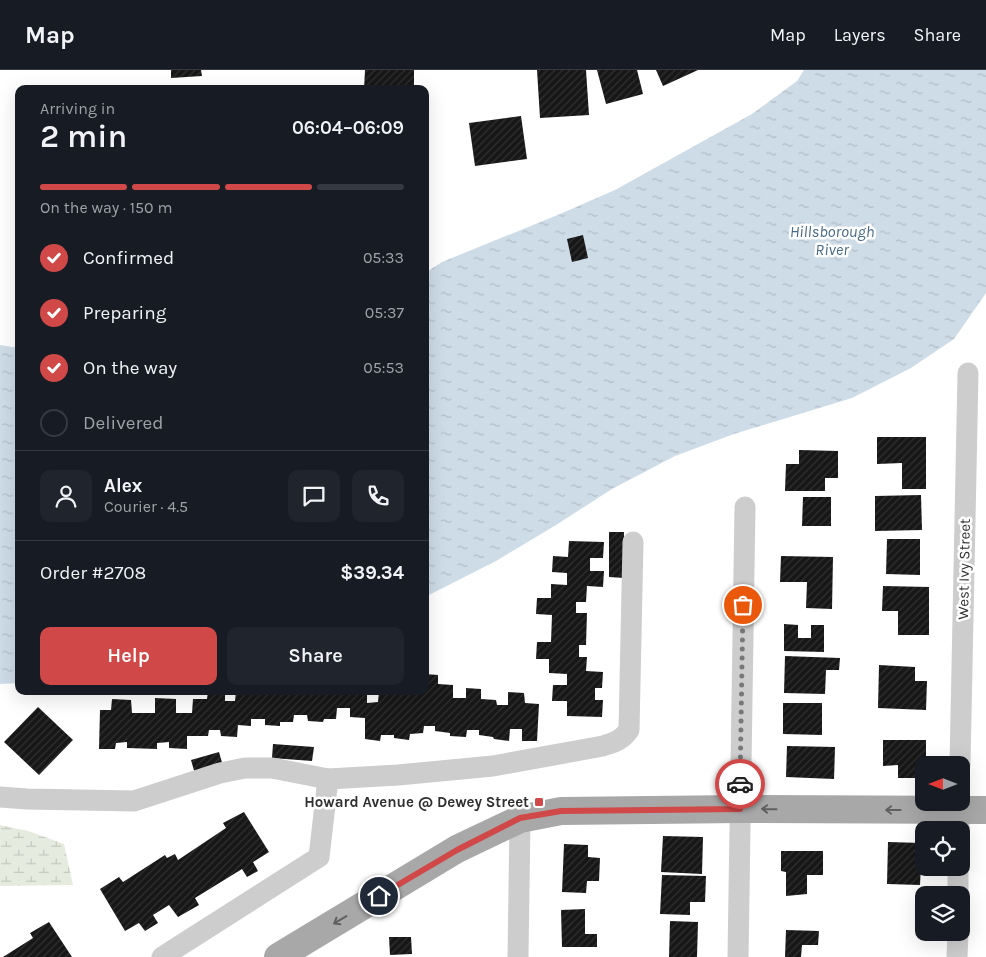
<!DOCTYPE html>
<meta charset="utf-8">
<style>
:root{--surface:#171b24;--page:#20242c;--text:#f1f3f6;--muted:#9ea1a6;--line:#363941;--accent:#d04948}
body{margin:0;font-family:Karla,sans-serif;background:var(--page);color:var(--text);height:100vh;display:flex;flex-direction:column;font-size:19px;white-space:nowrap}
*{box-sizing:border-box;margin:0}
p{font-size:16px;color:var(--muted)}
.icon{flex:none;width:28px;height:28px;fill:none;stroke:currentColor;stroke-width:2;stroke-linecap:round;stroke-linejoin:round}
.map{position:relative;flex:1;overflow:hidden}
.drawer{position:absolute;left:15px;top:15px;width:414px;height:610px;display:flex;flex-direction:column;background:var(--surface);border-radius:10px;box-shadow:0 5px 20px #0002}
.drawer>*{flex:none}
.needle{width:32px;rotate:270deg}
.controls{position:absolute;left:915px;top:686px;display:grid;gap:10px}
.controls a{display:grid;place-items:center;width:55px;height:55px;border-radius:10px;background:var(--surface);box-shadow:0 5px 20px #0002;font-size:25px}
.pin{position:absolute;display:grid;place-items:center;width:42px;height:42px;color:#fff;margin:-21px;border:2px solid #fff;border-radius:50%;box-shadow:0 1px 5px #0007}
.courier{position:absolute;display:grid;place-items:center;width:50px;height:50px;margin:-25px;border:4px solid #d04948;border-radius:50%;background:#fff;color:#222;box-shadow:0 1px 6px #0007}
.summary em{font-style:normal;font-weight:600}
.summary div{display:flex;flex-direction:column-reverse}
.summary{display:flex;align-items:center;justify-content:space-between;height:85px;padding:0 25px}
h1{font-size:32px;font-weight:600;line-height:38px}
.bar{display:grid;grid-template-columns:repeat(4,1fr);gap:8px 5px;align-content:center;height:60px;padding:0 25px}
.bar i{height:6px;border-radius:4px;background:var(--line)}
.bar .current{background:var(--accent)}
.bar p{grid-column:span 4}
.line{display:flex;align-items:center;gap:12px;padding:0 25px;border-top:1px solid var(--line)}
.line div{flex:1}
.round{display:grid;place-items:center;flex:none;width:52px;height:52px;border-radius:10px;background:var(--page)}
ol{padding:0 25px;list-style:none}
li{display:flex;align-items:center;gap:15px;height:55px}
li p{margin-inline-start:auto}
li .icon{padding:5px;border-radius:50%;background:var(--accent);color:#fff;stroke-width:4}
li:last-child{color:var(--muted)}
li i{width:28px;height:28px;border:2px solid var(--line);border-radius:50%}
.primary-button{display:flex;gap:10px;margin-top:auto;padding:10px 25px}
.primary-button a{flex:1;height:58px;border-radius:10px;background:var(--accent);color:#fff;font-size:20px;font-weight:600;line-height:58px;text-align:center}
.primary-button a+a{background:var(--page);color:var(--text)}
header{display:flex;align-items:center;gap:30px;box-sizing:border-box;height:70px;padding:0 25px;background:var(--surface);border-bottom:1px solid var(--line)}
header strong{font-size:24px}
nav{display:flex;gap:28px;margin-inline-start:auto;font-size:18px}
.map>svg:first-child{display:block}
.wetland{fill:url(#wetland-marsh)}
.water{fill:url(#water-ripples)}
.building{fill:url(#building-hatch)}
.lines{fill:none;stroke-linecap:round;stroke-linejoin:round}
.minor{stroke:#cdcdcd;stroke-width:21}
.major{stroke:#a8a8a8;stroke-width:28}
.oneway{stroke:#606060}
.done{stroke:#787878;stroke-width:5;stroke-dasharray:0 9}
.route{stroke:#d04948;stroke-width:6}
.poi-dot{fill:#d04948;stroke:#fff;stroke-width:2}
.labels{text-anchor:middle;stroke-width:5;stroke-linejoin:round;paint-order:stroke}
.street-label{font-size:15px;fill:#303030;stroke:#fff}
.poi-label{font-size:15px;font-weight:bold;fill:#303030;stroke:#fff;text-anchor:end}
.water-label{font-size:16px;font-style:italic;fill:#476a88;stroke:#fff}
</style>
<header>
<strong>Map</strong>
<nav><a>Map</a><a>Layers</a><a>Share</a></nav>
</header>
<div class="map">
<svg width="986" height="887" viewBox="0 0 986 887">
<defs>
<pattern id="wetland-marsh" width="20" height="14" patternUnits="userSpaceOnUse" patternTransform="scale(1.25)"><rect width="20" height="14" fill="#e5ebdf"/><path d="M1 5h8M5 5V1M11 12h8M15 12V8" fill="none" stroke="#c5cac0"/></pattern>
<pattern id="water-ripples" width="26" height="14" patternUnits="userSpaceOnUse" patternTransform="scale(1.25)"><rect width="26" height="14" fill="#cedce8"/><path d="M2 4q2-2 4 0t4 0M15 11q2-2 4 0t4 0" fill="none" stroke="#b1bdc7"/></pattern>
<pattern id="building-hatch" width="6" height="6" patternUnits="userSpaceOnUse" patternTransform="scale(1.25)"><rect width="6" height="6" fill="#171717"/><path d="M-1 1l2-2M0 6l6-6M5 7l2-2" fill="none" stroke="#303030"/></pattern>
</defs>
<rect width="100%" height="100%" fill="#fff"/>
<!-- wetland -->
<path class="wetland" d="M 0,755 L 28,761 L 64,774 L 73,815 L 0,816 Z"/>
<!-- water -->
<g class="water">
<path d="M 804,0 L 986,0 L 986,223 L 954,269 L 911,298 L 852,328 L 734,364 L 675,386 L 612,419 L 556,455 L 496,491 L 425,527 L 425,203 L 442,192 L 560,144 L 615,120 L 752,44 L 797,11 Z"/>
<path d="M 0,275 L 19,278 L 19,613 L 0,614 Z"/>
</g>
<!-- building -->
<g class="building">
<path d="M 171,0 L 201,0 L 202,6 L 171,8 Z"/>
<path d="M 365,0 L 414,0 L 414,19 L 364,19 Z"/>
<path d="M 537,0 L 586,0 L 589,45 L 540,48 Z"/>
<path d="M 597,0 L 637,0 L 643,24 L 606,34 Z"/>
<path d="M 656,0 L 698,0 L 663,16 Z"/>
<path d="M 521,46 L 527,89 L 475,96 L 469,53 Z"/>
<path d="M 583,165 L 588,188 L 572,192 L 567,169 Z"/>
<path d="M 877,367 L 926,367 L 926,419 L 902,419 L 902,393 L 877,394 Z"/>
<path d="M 799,380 L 838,381 L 838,408 L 825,408 L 825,421 L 785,421 L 786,394 L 799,394 Z"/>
<path d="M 921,425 L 922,460 L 875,461 L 875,426 Z"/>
<path d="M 803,427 L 831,427 L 831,456 L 802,456 Z"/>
<path d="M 609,462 L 624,462 L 624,508 L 609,507 Z"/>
<path d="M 887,469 L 920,469 L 920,505 L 886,504 Z"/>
<path d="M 569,471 L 604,472 L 603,488 L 590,488 L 590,501 L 604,501 L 603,517 L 587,516 L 586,532 L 576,532 L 576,543 L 587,543 L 586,575 L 579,575 L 579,587 L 587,587 L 586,601 L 603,602 L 602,618 L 595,618 L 595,630 L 603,630 L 602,647 L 567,646 L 567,631 L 552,631 L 553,615 L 567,615 L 567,604 L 549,603 L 549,589 L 536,589 L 537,572 L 551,572 L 552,545 L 536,544 L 537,528 L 551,528 L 551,514 L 567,515 L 567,503 L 552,502 L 553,486 L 568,487 Z"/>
<path d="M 781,486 L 833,487 L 832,539 L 806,538 L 807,512 L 780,512 Z"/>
<path d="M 883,516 L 929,517 L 929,565 L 898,565 L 898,541 L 882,541 Z"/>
<path d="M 784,554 L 798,555 L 798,568 L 811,568 L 811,555 L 824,555 L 824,582 L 784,581 Z"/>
<path d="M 785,586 L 840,588 L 839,600 L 826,600 L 825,624 L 784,623 Z"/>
<path d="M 879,595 L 915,597 L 915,611 L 927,611 L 926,640 L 878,638 Z"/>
<path d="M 425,604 L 438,605 L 438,614 L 453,615 L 453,628 L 466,628 L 466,618 L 481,619 L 481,629 L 496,630 L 497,635 L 508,635 L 508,622 L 524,623 L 525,633 L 539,634 L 537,671 L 522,671 L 522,659 L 510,659 L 509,671 L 494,669 L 493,667 L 479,665 L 479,660 L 467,660 L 466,667 L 450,666 L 450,663 L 435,661 L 435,656 L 424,656 L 423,663 L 410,664 L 409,670 L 394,668 L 394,665 L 381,665 L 380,671 L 365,669 L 365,648 L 350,647 L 350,638 L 337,638 L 336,649 L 324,649 L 323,652 L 308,651 L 307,645 L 294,645 L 293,652 L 280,652 L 280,656 L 265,655 L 265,649 L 251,649 L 251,656 L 238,655 L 237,667 L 221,666 L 220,660 L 209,660 L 208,666 L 187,666 L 187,679 L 169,678 L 169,672 L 157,673 L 157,679 L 127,678 L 127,672 L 116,673 L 115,679 L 99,679 L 100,640 L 111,640 L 112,629 L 131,630 L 132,643 L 155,643 L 155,628 L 176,629 L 176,643 L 192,643 L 193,629 L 207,629 L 208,621 L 225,621 L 225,631 L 235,631 L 236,621 L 367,621 L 367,633 L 378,632 L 379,621 L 398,621 L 398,622 L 425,621 Z"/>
<path d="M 783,633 L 822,633 L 822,665 L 783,664 Z"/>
<path d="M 38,637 L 73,670 L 39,705 L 4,672 Z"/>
<path d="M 883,670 L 926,670 L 926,695 L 924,695 L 924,708 L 898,708 L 898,695 L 883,696 Z"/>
<path d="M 273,674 L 314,677 L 312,691 L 272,688 Z"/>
<path d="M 787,676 L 835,677 L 834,709 L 786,707 Z"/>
<path d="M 219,682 L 223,696 L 195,704 L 191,690 Z"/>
<path d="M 244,742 L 269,782 L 253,792 L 258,801 L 247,807 L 242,799 L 195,828 L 199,835 L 178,847 L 169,835 L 153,845 L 158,853 L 145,861 L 139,853 L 125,861 L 100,819 L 119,807 L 123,812 L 165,785 L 167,788 L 175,784 L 178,790 L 226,758 L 223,753 Z"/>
<path d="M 663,766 L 703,767 L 702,804 L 661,802 Z"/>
<path d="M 888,772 L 922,773 L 920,815 L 887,814 Z"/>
<path d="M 564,774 L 588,775 L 588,787 L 600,788 L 599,811 L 587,811 L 586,823 L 562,822 Z"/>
<path d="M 781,781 L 823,781 L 823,805 L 807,805 L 807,824 L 786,826 L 786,802 L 781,801 Z"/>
<path d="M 662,805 L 706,806 L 705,832 L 690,832 L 690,845 L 660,844 Z"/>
<path d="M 585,839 L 585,864 L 597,864 L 597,877 L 562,877 L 561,840 Z"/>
<path d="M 670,851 L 698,852 L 697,887 L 669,887 Z"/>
<path d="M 49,852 L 72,887 L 3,887 L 33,868 L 30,863 Z"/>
<path d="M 786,860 L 819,861 L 818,875 L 802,875 L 801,887 L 785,887 Z"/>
<path d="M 389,867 L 411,867 L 412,884 L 390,885 Z"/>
</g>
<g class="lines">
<!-- minor -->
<g class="minor">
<path d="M 960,695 L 968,303"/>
<path d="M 0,727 L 27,729 L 134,731 L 220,703 L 245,698 L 272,698 L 328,709"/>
<path d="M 959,760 L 959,732"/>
<path d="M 958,825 L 958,798"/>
<path d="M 162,887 L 319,787 L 328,709 L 398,705 L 493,696 L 603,676 C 614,672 621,671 629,660 L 633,472"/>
<path d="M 518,887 L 520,749"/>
<path d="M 738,887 L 745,437"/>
<path d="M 957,887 L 958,862"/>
</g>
<!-- major -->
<path class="major" d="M 278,887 L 457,779 L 520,749 L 561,741 L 740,739 L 986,740"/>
</g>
<!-- one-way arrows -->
<defs><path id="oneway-shaft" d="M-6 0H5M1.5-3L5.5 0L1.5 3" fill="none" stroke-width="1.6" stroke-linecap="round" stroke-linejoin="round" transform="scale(1.25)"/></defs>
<g class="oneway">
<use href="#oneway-shaft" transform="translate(769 739) rotate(-179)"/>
<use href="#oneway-shaft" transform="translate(893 740) rotate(-180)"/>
<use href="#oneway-shaft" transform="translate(340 850) rotate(149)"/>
</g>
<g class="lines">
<!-- done -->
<path class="done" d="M 740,714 L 743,535"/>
<!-- route -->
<path class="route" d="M 379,826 L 457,780 L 520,748 L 561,741 L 740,739 L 740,714"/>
</g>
<!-- markers -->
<rect class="poi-dot" x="534" y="727" width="10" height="10" rx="2.5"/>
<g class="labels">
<!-- street labels -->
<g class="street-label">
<text transform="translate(964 499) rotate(-89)" y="5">West Ivy Street</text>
</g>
<!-- poi labels -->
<g class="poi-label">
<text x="529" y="737">Howard Avenue @ Dewey Street</text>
</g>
<!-- water labels -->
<g class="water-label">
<text x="832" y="167">Hillsborough<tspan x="832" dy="18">River</tspan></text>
</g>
</g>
</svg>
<div class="controls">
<a><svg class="needle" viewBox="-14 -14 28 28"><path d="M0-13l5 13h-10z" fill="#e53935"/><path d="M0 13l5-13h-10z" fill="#9ea1a6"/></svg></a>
<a><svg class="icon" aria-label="locate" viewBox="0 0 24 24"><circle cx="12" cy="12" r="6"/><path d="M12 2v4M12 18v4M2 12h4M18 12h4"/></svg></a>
<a><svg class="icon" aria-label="layers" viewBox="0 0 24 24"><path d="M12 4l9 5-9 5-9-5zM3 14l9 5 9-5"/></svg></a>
</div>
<div class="pin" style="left:743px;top:535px;background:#ea580c"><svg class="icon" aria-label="bag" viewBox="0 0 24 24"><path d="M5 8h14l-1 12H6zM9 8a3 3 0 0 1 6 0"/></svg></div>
<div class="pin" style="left:379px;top:826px;background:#1f2937"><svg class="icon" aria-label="home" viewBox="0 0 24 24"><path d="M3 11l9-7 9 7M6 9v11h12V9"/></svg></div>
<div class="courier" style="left:740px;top:714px"><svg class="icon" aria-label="car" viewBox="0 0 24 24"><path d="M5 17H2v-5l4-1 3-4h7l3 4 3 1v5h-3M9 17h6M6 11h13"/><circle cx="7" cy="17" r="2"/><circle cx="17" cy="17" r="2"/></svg></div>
<section class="drawer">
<div class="summary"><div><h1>2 min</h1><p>Arriving in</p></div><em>06:04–06:09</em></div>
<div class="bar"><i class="current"></i><i class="current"></i><i class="current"></i><i></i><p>On the way · 150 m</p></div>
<ol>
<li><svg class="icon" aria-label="check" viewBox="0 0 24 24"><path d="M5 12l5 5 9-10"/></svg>Confirmed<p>05:33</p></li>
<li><svg class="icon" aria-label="check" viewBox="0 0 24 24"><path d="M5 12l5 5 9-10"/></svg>Preparing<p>05:37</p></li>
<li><svg class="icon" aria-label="check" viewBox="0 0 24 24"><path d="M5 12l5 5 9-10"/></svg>On the way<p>05:53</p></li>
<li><i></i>Delivered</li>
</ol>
<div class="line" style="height:90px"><a class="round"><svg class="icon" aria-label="person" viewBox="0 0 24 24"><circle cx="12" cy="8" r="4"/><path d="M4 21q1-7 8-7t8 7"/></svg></a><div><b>Alex</b><p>Courier · 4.5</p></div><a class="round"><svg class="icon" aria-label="chat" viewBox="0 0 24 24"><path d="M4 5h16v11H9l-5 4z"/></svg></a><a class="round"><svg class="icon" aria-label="phone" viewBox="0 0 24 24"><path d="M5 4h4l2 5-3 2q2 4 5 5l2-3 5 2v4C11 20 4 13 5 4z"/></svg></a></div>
<div class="line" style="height:65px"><div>Order #2708</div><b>$39.34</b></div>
<div class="primary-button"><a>Help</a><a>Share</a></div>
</section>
</div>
